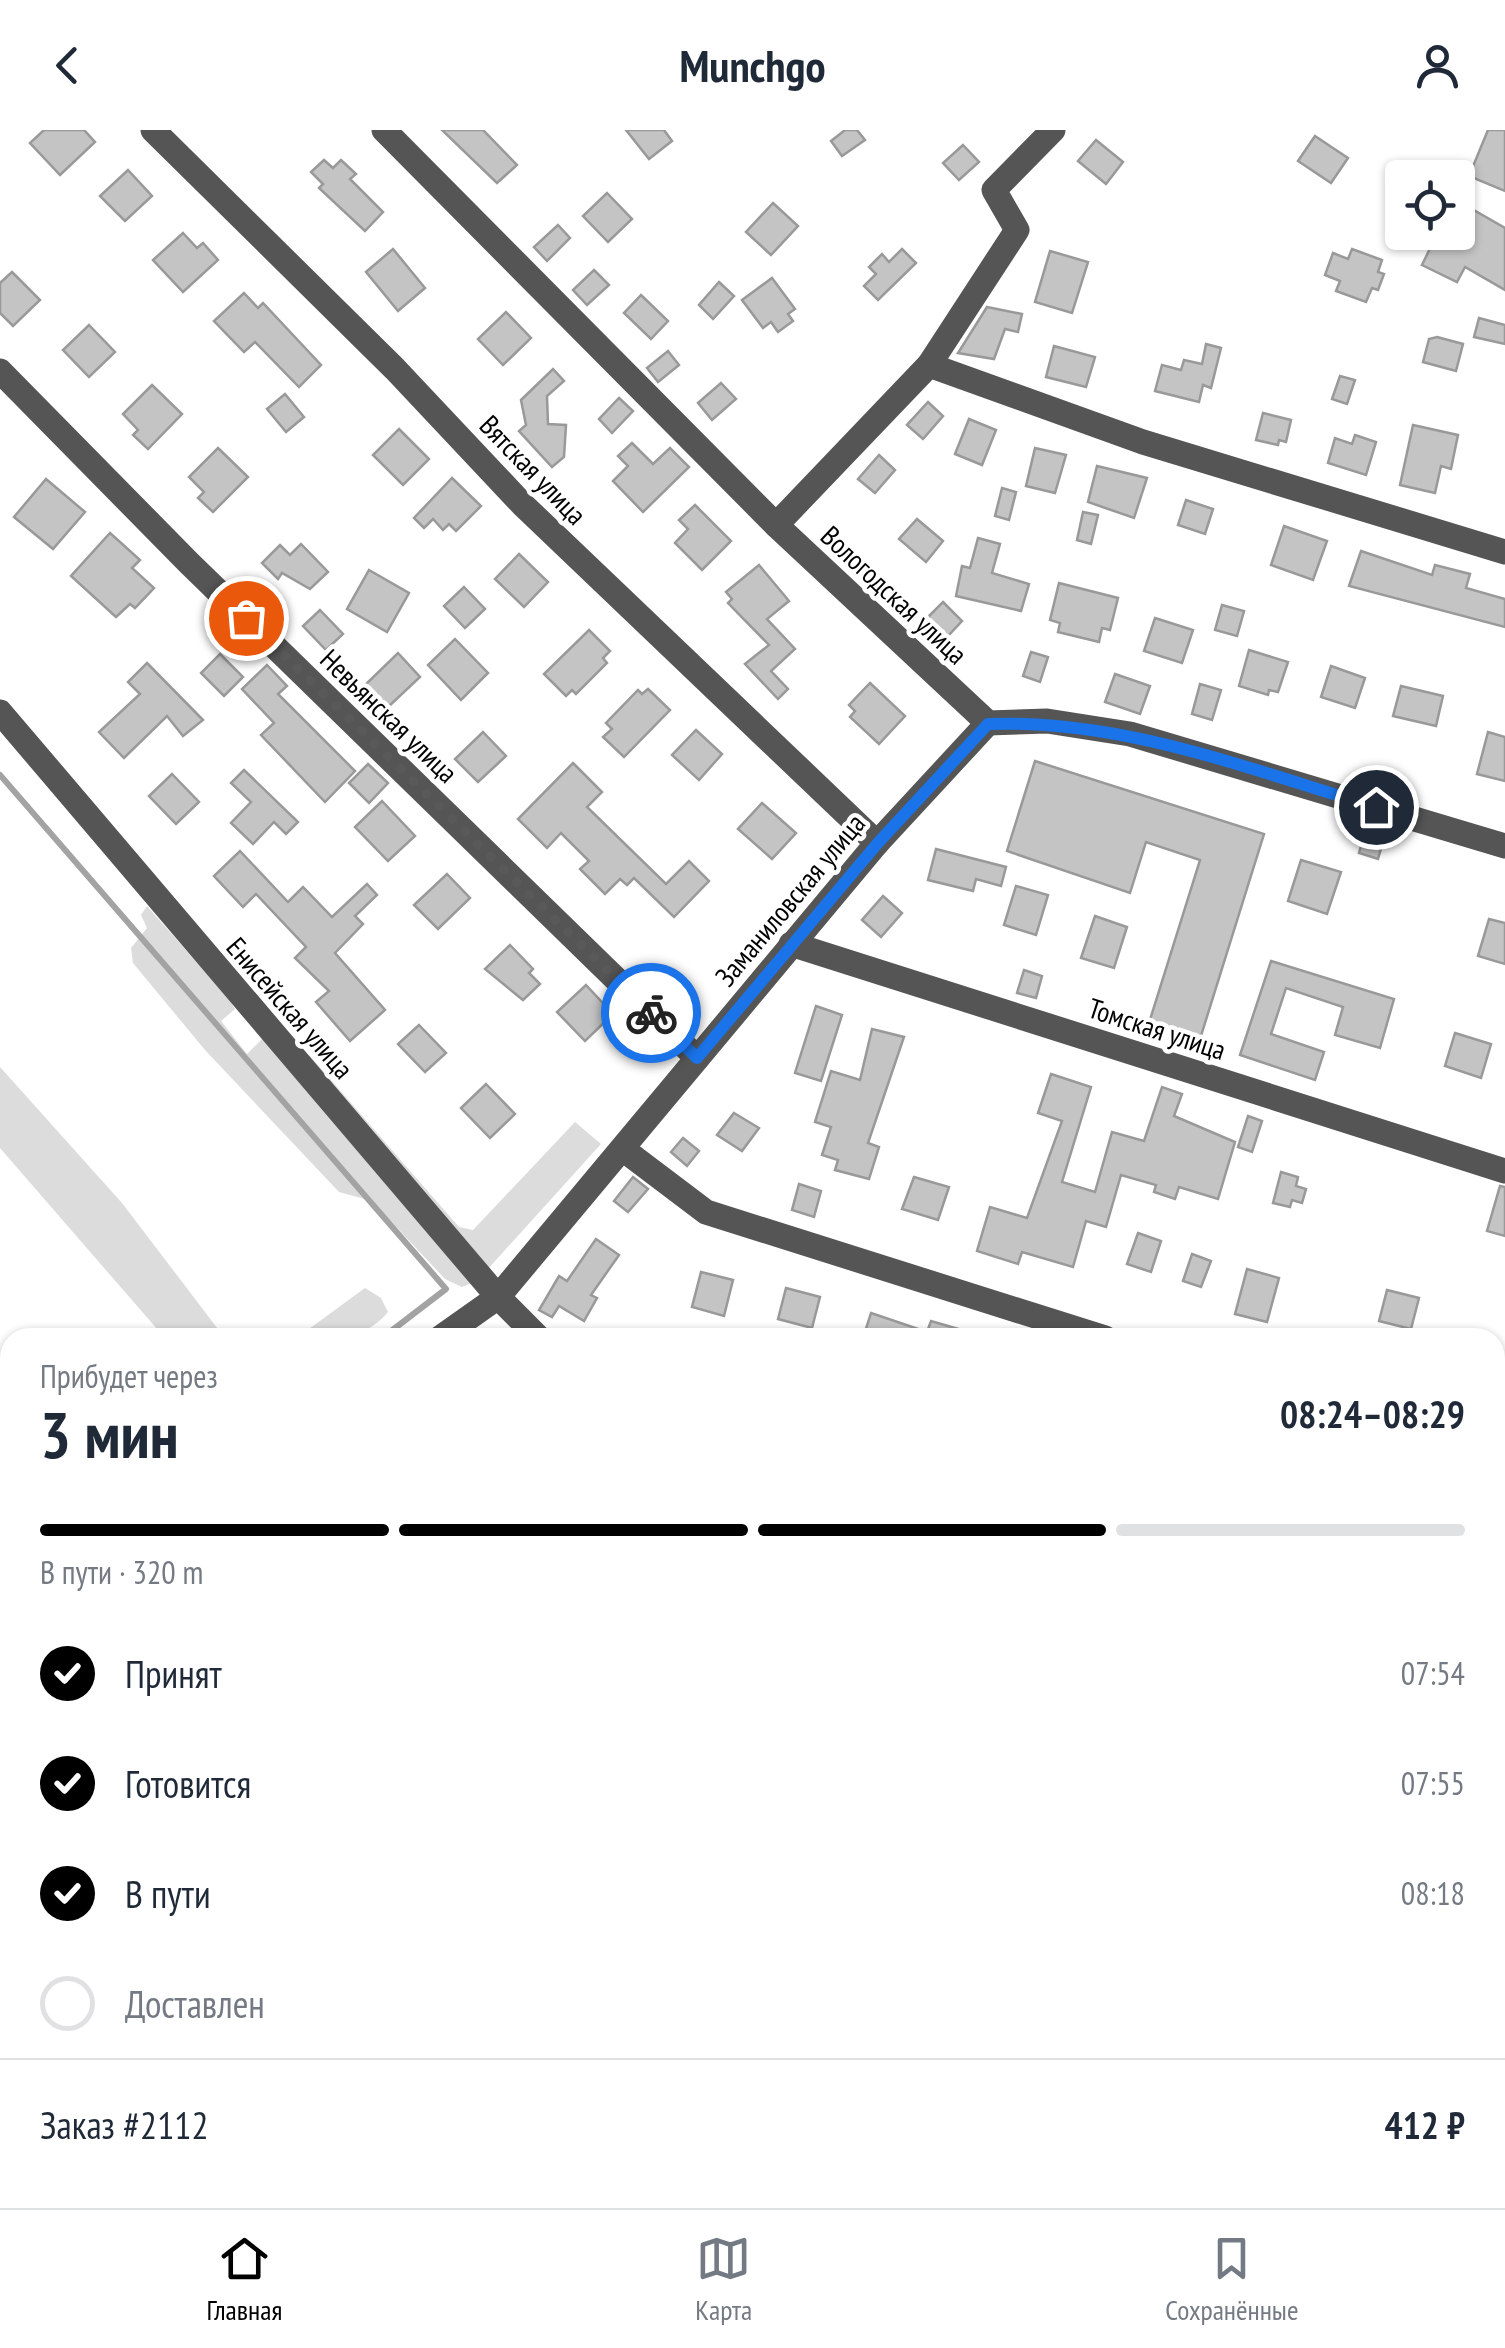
<!DOCTYPE html>
<html lang="ru">
<meta charset="utf-8">
<style>
:root{--surface:#fff;--page:#f6f6f7;--text:#1f2937;--muted:#747a83;--line:#e0e1e3;--accent:#000}
body{margin:0;font-family:"PT Sans Narrow",sans-serif;background:var(--page);color:var(--text);height:100vh;display:flex;flex-direction:column;font-size:38px;white-space:nowrap}
*{box-sizing:border-box;margin:0}
p{font-size:32px;color:var(--muted)}
.icon{flex:none;width:55px;height:55px;fill:none;stroke:currentColor;stroke-width:2;stroke-linecap:round;stroke-linejoin:round}
.map{position:relative;flex:1;overflow:hidden}
.panel{position:absolute;left:0px;top:1198px;width:1505px;height:882px;display:flex;flex-direction:column;background:var(--surface);border-radius:30px 30px 0 0;box-shadow:0 2px 8px #0004}
.panel>*{flex:none}
.controls{position:absolute;left:1385px;top:30px;display:grid;gap:20px}
.controls a{display:grid;place-items:center;width:90px;height:90px;border-radius:10px;background:var(--surface);box-shadow:0 2px 8px #0004;font-size:50px}
.pin{position:absolute;display:grid;place-items:center;width:85px;height:85px;color:#fff;margin:-42px;border:5px solid #fff;border-radius:50%;box-shadow:0 2px 10px #0007}
.courier{position:absolute;display:grid;place-items:center;width:100px;height:100px;margin:-50px;border:8px solid #1a73e8;border-radius:50%;background:#fff;color:#222;box-shadow:0 2px 12px #0007}
.head em{font-style:normal;font-weight:600}
.head div{display:flex;flex-direction:column-reverse}
.head{display:flex;align-items:center;justify-content:space-between;height:170px;padding:0 40px}
h1{font-size:65px;font-weight:600;line-height:75px}
.bar{display:grid;grid-template-columns:repeat(4,1fr);gap:15px 10px;align-content:center;height:120px;padding:0 40px}
.bar i{height:12px;border-radius:8px;background:var(--line)}
.bar .active{background:var(--accent)}
.bar p{grid-column:span 4}
.line{display:flex;align-items:center;gap:25px;padding:0 40px;border-top:2px solid var(--line)}
.line div{flex:1}
ol{padding:0 40px;list-style:none}
li{display:flex;align-items:center;gap:30px;height:110px}
li p{margin-inline-start:auto}
li .icon{padding:10px;border-radius:50%;background:var(--accent);color:#fff;stroke-width:4}
li:last-child{color:var(--muted)}
li i{width:55px;height:55px;border:5px solid var(--line);border-radius:50%}
header{display:flex;justify-content:space-between;align-items:center;height:130px;padding:0 40px;background:var(--surface);font-size:45px;font-weight:600}
.menu{display:flex;justify-content:space-around;align-items:center;height:140px;border-top:2px solid var(--line);background:var(--surface);font-size:28px;color:var(--muted)}
.menu a{display:grid;justify-items:center;gap:5px}
.menu .active{color:var(--accent)}
.map>svg:first-child{display:block}
.green{fill:#dcdcdc}
.lines{fill:none;stroke-linecap:round;stroke-linejoin:round}
.stream{stroke:#a3a3a3;stroke-width:6}
.building{fill:#c4c4c4;stroke:#999;stroke-width:2.5}
.minor{stroke:#555;stroke-width:25}
.done{stroke:#595959;stroke-width:10;stroke-dasharray:0 18}
.route{stroke:#1a73e8;stroke-width:12}
.labels{text-anchor:middle;stroke-width:9;stroke-linejoin:round;paint-order:stroke}
.street-label{font-size:28px;fill:#000;stroke:#fff}
</style>
<header><svg class="icon" aria-label="back" viewBox="0 0 24 24"><path d="M15 5l-7 7 7 7"/></svg>Munchgo<svg class="icon" aria-label="person" viewBox="0 0 24 24"><circle cx="12" cy="8" r="4"/><path d="M4 21q1-7 8-7t8 7"/></svg></header>
<div class="map">
<svg width="1505" height="2078" viewBox="0 0 1505 2078">
<rect width="100%" height="100%" fill="#fff"/>
<!-- green -->
<g class="green">
<path d="M 147,776 L 229,869 L 235,879 L 221,891 L 247,924 L 267,904 L 310,926 L 459,1097 L 473,1100 L 575,992 L 601,1014 L 477,1151 L 462,1157 L 445,1149 L 372,1071 L 339,1062 L 205,920 L 133,833 L 131,818 L 147,798 L 141,785 Z"/>
<path d="M 0,937 L 122,1073 L 224,1207 L 164,1207 L 0,1018 Z"/>
<path d="M 365,1158 L 381,1168 L 388,1182 C 364,1211 333,1208 298,1207 Z"/>
<path d="M 0,1829 L 10,1830 L 10,1906 L 0,1890 Z"/>
</g>
<g class="lines">
<!-- stream -->
<g class="stream">
<path d="M 0,645 L 446,1159 L 382,1208"/>
<path d="M 1308,2070 L 1337,2078"/>
</g>
</g>
<!-- building -->
<g class="building">
<path d="M 44,0 L 84,0 L 95,12 L 60,45 L 30,13 Z"/>
<path d="M 442,0 L 483,0 L 517,35 L 497,53 Z"/>
<path d="M 626,0 L 664,0 L 672,11 L 649,29 Z"/>
<path d="M 845,0 L 857,0 L 865,10 L 842,26 L 831,11 Z"/>
<path d="M 1488,0 L 1505,0 L 1505,61 L 1469,46 Z"/>
<path d="M 1315,6 L 1348,28 L 1331,53 L 1298,31 Z"/>
<path d="M 1096,10 L 1123,32 L 1106,54 L 1078,31 Z"/>
<path d="M 963,15 L 979,32 L 959,50 L 943,33 Z"/>
<path d="M 324,30 L 333,38 L 341,30 L 356,44 L 350,49 L 383,82 L 365,101 L 319,58 L 323,54 L 311,42 Z"/>
<path d="M 128,40 L 152,66 L 125,91 L 100,66 Z"/>
<path d="M 607,63 L 632,89 L 608,112 L 583,86 Z"/>
<path d="M 1458,71 L 1505,98 L 1505,160 L 1465,137 L 1457,152 L 1422,135 L 1438,102 L 1458,102 Z"/>
<path d="M 773,73 L 798,96 L 771,125 L 746,102 Z"/>
<path d="M 558,95 L 570,108 L 547,131 L 534,117 Z"/>
<path d="M 183,103 L 197,118 L 203,113 L 218,130 L 183,162 L 153,130 Z"/>
<path d="M 393,119 L 425,158 L 398,181 L 366,142 Z"/>
<path d="M 902,119 L 916,133 L 878,170 L 864,156 L 876,144 L 869,137 L 882,124 L 889,132 Z"/>
<path d="M 1352,119 L 1382,130 L 1378,142 L 1384,144 L 1378,160 L 1372,158 L 1366,172 L 1336,161 L 1340,151 L 1325,145 L 1333,123 L 1348,129 Z"/>
<path d="M 1050,121 L 1088,132 L 1072,183 L 1035,172 Z"/>
<path d="M 594,140 L 609,155 L 587,175 L 573,160 Z"/>
<path d="M 12,142 L 40,170 L 13,196 L 0,183 L 0,153 Z"/>
<path d="M 772,148 L 795,179 L 788,184 L 793,191 L 778,202 L 771,192 L 763,198 L 742,170 Z"/>
<path d="M 719,152 L 734,166 L 713,189 L 699,175 Z"/>
<path d="M 244,163 L 258,178 L 263,173 L 321,235 L 299,257 L 255,212 L 244,222 L 214,191 Z"/>
<path d="M 641,165 L 668,191 L 651,209 L 624,183 Z"/>
<path d="M 987,177 L 1022,184 L 1018,202 L 1005,199 L 994,229 L 958,223 Z"/>
<path d="M 506,182 L 531,208 L 503,235 L 478,209 Z"/>
<path d="M 1479,188 L 1505,195 L 1505,214 L 1474,207 Z"/>
<path d="M 89,195 L 115,222 L 89,247 L 63,220 Z"/>
<path d="M 1437,207 L 1463,214 L 1456,241 L 1423,232 L 1429,209 Z"/>
<path d="M 1206,214 L 1221,218 L 1211,258 L 1203,255 L 1199,272 L 1155,261 L 1162,235 L 1181,240 L 1184,230 L 1202,234 Z"/>
<path d="M 1054,216 L 1095,227 L 1086,257 L 1046,247 Z"/>
<path d="M 668,221 L 679,235 L 658,252 L 647,238 Z"/>
<path d="M 553,239 L 564,251 L 547,266 L 548,294 L 566,295 L 564,327 L 552,337 L 519,301 L 526,295 L 521,270 Z"/>
<path d="M 1340,246 L 1355,250 L 1347,274 L 1332,269 Z"/>
<path d="M 721,253 L 736,269 L 712,290 L 698,273 Z"/>
<path d="M 152,255 L 182,284 L 148,319 L 133,305 L 138,300 L 123,284 Z"/>
<path d="M 285,264 L 304,287 L 286,302 L 267,279 Z"/>
<path d="M 619,268 L 633,281 L 612,303 L 599,289 Z"/>
<path d="M 928,272 L 943,286 L 923,309 L 907,295 Z"/>
<path d="M 1263,283 L 1291,290 L 1286,312 L 1279,310 L 1278,315 L 1256,310 Z"/>
<path d="M 969,289 L 996,300 L 982,335 L 955,324 Z"/>
<path d="M 1413,295 L 1458,305 L 1451,339 L 1441,336 L 1435,363 L 1400,355 Z"/>
<path d="M 399,299 L 429,329 L 403,355 L 373,325 Z"/>
<path d="M 1355,305 L 1376,312 L 1366,345 L 1328,333 L 1335,308 L 1352,314 Z"/>
<path d="M 632,313 L 653,334 L 670,318 L 689,337 L 643,382 L 613,351 L 628,336 L 618,326 Z"/>
<path d="M 218,318 L 248,347 L 213,382 L 198,368 L 204,362 L 189,347 Z"/>
<path d="M 1035,318 L 1066,325 L 1055,363 L 1026,356 Z"/>
<path d="M 879,325 L 895,340 L 875,363 L 858,349 Z"/>
<path d="M 1097,336 L 1147,348 L 1134,388 L 1088,372 Z"/>
<path d="M 452,348 L 481,376 L 456,401 L 449,394 L 443,400 L 433,389 L 424,398 L 414,388 Z"/>
<path d="M 46,349 L 85,382 L 53,419 L 14,387 Z"/>
<path d="M 1002,358 L 1016,362 L 1009,390 L 995,386 Z"/>
<path d="M 1186,370 L 1213,379 L 1205,404 L 1178,395 Z"/>
<path d="M 695,375 L 731,411 L 702,440 L 675,413 L 688,399 L 679,390 Z"/>
<path d="M 1083,382 L 1098,385 L 1091,414 L 1077,410 Z"/>
<path d="M 917,389 L 943,411 L 926,432 L 899,409 Z"/>
<path d="M 1284,396 L 1327,411 L 1313,450 L 1271,435 Z"/>
<path d="M 110,403 L 140,430 L 132,438 L 154,458 L 135,478 L 130,474 L 116,487 L 71,446 Z"/>
<path d="M 978,408 L 1000,414 L 992,443 L 1029,454 L 1021,481 L 956,466 L 962,436 L 970,438 Z"/>
<path d="M 301,414 L 328,442 L 310,459 L 282,443 L 278,449 L 262,433 L 280,415 L 290,425 Z"/>
<path d="M 1361,421 L 1432,445 L 1435,435 L 1470,444 L 1466,458 L 1505,469 L 1505,497 L 1349,456 Z"/>
<path d="M 519,424 L 548,452 L 524,477 L 495,449 Z"/>
<path d="M 759,435 L 789,471 L 767,489 L 795,519 L 771,541 L 788,559 L 778,569 L 745,534 L 769,515 L 728,473 L 732,469 L 726,462 Z"/>
<path d="M 369,440 L 409,463 L 387,502 L 347,479 Z"/>
<path d="M 1059,453 L 1118,468 L 1110,500 L 1102,498 L 1099,512 L 1058,502 L 1060,493 L 1050,490 Z"/>
<path d="M 464,457 L 485,479 L 465,498 L 444,476 Z"/>
<path d="M 943,472 L 962,491 L 947,507 L 927,488 Z"/>
<path d="M 1222,475 L 1244,481 L 1237,506 L 1215,500 Z"/>
<path d="M 320,480 L 343,504 L 326,520 L 303,496 Z"/>
<path d="M 1155,488 L 1193,500 L 1182,533 L 1144,521 Z"/>
<path d="M 589,500 L 610,521 L 603,528 L 607,533 L 576,564 L 572,560 L 566,566 L 544,544 Z"/>
<path d="M 455,509 L 488,543 L 461,570 L 428,535 Z"/>
<path d="M 1249,520 L 1288,532 L 1278,562 L 1269,560 L 1268,565 L 1239,556 Z"/>
<path d="M 1031,522 L 1048,527 L 1040,552 L 1023,546 Z"/>
<path d="M 398,523 L 420,547 L 386,579 L 364,556 Z"/>
<path d="M 220,524 L 243,547 L 224,566 L 201,543 Z"/>
<path d="M 147,533 L 203,590 L 183,606 L 167,586 L 124,628 L 99,602 L 140,564 L 128,552 Z"/>
<path d="M 267,535 L 287,556 L 278,564 L 355,641 L 325,672 L 261,605 L 274,593 L 242,559 Z"/>
<path d="M 1331,536 L 1365,548 L 1355,578 L 1321,567 Z"/>
<path d="M 1115,544 L 1150,556 L 1140,584 L 1105,572 Z"/>
<path d="M 870,553 L 905,586 L 879,614 L 850,587 L 855,581 L 849,575 Z"/>
<path d="M 1200,554 L 1221,560 L 1212,590 L 1192,584 Z"/>
<path d="M 1401,556 L 1443,566 L 1436,596 L 1393,586 Z"/>
<path d="M 648,559 L 670,580 L 624,627 L 603,607 L 612,599 L 606,593 L 638,560 L 642,564 Z"/>
<path d="M 696,600 L 722,624 L 699,650 L 672,625 Z"/>
<path d="M 483,602 L 506,626 L 478,652 L 455,629 Z"/>
<path d="M 1488,602 L 1505,607 L 1505,651 L 1477,644 Z"/>
<path d="M 1035,631 L 1264,704 L 1200,909 L 1149,893 L 1200,730 L 1146,712 L 1130,763 L 1007,721 Z"/>
<path d="M 573,633 L 602,662 L 587,677 L 666,754 L 689,731 L 709,751 L 674,787 L 634,748 L 627,755 L 620,749 L 605,764 L 580,739 L 589,731 L 561,703 L 547,718 L 518,689 Z"/>
<path d="M 368,634 L 388,653 L 369,673 L 349,653 Z"/>
<path d="M 244,640 L 298,692 L 286,704 L 274,692 L 253,714 L 231,693 L 251,672 L 231,653 Z"/>
<path d="M 172,644 L 199,672 L 176,694 L 149,666 Z"/>
<path d="M 382,671 L 415,706 L 388,731 L 355,697 Z"/>
<path d="M 762,673 L 796,703 L 772,729 L 738,699 Z"/>
<path d="M 1368,692 L 1387,698 L 1378,729 L 1359,723 Z"/>
<path d="M 936,719 L 1006,737 L 1001,756 L 976,749 L 973,761 L 928,750 Z"/>
<path d="M 240,721 L 288,772 L 303,757 L 332,787 L 367,754 L 377,765 L 355,786 L 363,794 L 335,823 L 385,880 L 350,911 L 316,872 L 329,861 L 295,828 L 306,817 L 256,764 L 243,777 L 214,746 Z"/>
<path d="M 1301,730 L 1341,742 L 1327,784 L 1288,771 Z"/>
<path d="M 447,744 L 470,768 L 438,799 L 414,775 Z"/>
<path d="M 1016,756 L 1048,765 L 1036,805 L 1004,795 Z"/>
<path d="M 883,766 L 902,783 L 881,807 L 862,790 Z"/>
<path d="M 1095,786 L 1127,797 L 1114,838 L 1081,828 Z"/>
<path d="M 1489,789 L 1505,793 L 1505,834 L 1478,826 Z"/>
<path d="M 510,815 L 533,839 L 529,843 L 540,854 L 523,870 L 485,839 Z"/>
<path d="M 1271,831 L 1394,869 L 1380,918 L 1335,905 L 1343,877 L 1286,858 L 1271,904 L 1324,922 L 1315,950 L 1240,925 Z"/>
<path d="M 1024,840 L 1042,846 L 1036,868 L 1017,863 Z"/>
<path d="M 586,855 L 613,884 L 585,911 L 557,882 Z"/>
<path d="M 816,876 L 842,885 L 821,951 L 795,943 Z"/>
<path d="M 419,895 L 446,923 L 425,942 L 398,914 Z"/>
<path d="M 872,899 L 904,907 L 868,1013 L 879,1017 L 869,1049 L 835,1040 L 838,1030 L 822,1025 L 831,997 L 815,992 L 831,941 L 860,950 Z"/>
<path d="M 1455,903 L 1491,914 L 1481,948 L 1445,936 Z"/>
<path d="M 1051,944 L 1091,957 L 1062,1052 L 1095,1062 L 1112,1002 L 1144,1011 L 1162,957 L 1182,964 L 1174,986 L 1235,1012 L 1218,1069 L 1179,1057 L 1175,1069 L 1154,1062 L 1156,1055 L 1121,1045 L 1106,1097 L 1086,1091 L 1073,1137 L 1022,1122 L 1018,1134 L 977,1121 L 990,1077 L 1027,1088 L 1062,991 L 1038,983 Z"/>
<path d="M 486,954 L 515,984 L 490,1008 L 461,978 Z"/>
<path d="M 734,983 L 759,998 L 742,1021 L 717,1005 Z"/>
<path d="M 1248,986 L 1262,991 L 1252,1022 L 1238,1017 Z"/>
<path d="M 683,1008 L 699,1021 L 687,1036 L 671,1022 Z"/>
<path d="M 1281,1042 L 1298,1047 L 1296,1056 L 1306,1059 L 1302,1073 L 1292,1070 L 1290,1077 L 1273,1073 Z"/>
<path d="M 633,1047 L 648,1059 L 628,1082 L 614,1071 Z"/>
<path d="M 914,1047 L 949,1057 L 938,1090 L 902,1079 Z"/>
<path d="M 799,1054 L 821,1061 L 814,1087 L 792,1080 Z"/>
<path d="M 1500,1056 L 1505,1057 L 1505,1106 L 1487,1101 Z"/>
<path d="M 1138,1103 L 1161,1111 L 1151,1142 L 1127,1134 Z"/>
<path d="M 596,1109 L 619,1125 L 591,1165 L 597,1168 L 584,1191 L 559,1176 L 552,1187 L 539,1180 L 559,1146 L 567,1151 Z"/>
<path d="M 1192,1124 L 1211,1131 L 1201,1157 L 1183,1151 Z"/>
<path d="M 1247,1139 L 1279,1148 L 1267,1192 L 1235,1184 Z"/>
<path d="M 701,1142 L 733,1150 L 724,1186 L 692,1177 Z"/>
<path d="M 786,1158 L 820,1167 L 812,1198 L 778,1189 Z"/>
<path d="M 1387,1160 L 1419,1168 L 1411,1199 L 1379,1191 Z"/>
<path d="M 871,1183 L 927,1202 L 931,1191 L 972,1203 L 971,1208 L 863,1208 Z"/>
</g>
<g class="lines">
<!-- minor -->
<g class="minor">
<path d="M 153,0 L 395,239 L 523,375 L 877,713"/>
<path d="M 384,0 L 776,395 L 988,593 L 1047,591 L 1130,604 L 1505,716"/>
<path d="M 929,235 L 1143,312 L 1505,422"/>
<path d="M 0,241 L 189,433 L 697,928"/>
<path d="M 776,395 L 929,235 L 1017,100 L 994,60 L 1053,0"/>
<path d="M 0,582 L 498,1167 L 539,1208"/>
<path d="M 791,814 L 1505,1041"/>
<path d="M 624,1020 L 706,1082 L 1105,1208"/>
<path d="M 440,1208 L 498,1167 L 877,713 L 988,593"/>
<path d="M 0,1290 L 10,1302"/>
<path d="M 1495,1332 L 1505,1336"/>
<path d="M 1495,1588 L 1505,1592"/>
<path d="M 0,1800 L 10,1802"/>
<path d="M 369,2070 L 375,2078"/>
<path d="M 1232,2070 L 1261,2078"/>
<path d="M 1014,2078 L 1015,2070"/>
</g>
</g>
<g class="lines">
<!-- done -->
<path class="done" d="M 246,488 L 651,883"/>
<!-- route -->
<path class="route" d="M 651,883 L 697,928 L 877,714 L 988,594 C 1123,589 1248,639 1376,677"/>
</g>
<g class="labels">
<!-- street labels -->
<g class="street-label">
<text transform="translate(533 340) rotate(46)" y="10">Вятская улица</text>
<text transform="translate(894 465) rotate(43)" y="10">Вологодская улица</text>
<text transform="translate(389 586) rotate(44)" y="10">Невьянская улица</text>
<text transform="translate(790 770) rotate(-50)" y="10">Заманиловская улица</text>
<text transform="translate(290 878) rotate(49)" y="10">Енисейская улица</text>
<text transform="translate(1157 899) rotate(18)" y="10">Томская улица</text>
</g>
</g>
</svg>
<div class="controls">
<a><svg class="icon" aria-label="locate" viewBox="0 0 24 24"><circle cx="12" cy="12" r="6"/><path d="M12 2v4M12 18v4M2 12h4M18 12h4"/></svg></a>
</div>
<div class="pin" style="left:246px;top:488px;background:#ea580c"><svg class="icon" aria-label="bag" viewBox="0 0 24 24"><path d="M5 8h14l-1 12H6zM9 8a3 3 0 0 1 6 0"/></svg></div>
<div class="pin" style="left:1376px;top:677px;background:#1f2937"><svg class="icon" aria-label="home" viewBox="0 0 24 24"><path d="M3 11l9-7 9 7M6 9v11h12V9"/></svg></div>
<div class="courier" style="left:651px;top:883px"><svg class="icon" aria-label="bike" viewBox="0 0 24 24"><circle cx="6" cy="16" r="4"/><circle cx="18" cy="16" r="4"/><path d="M6 16l4-8h5l3 8M10 8l3 8H6M13 5h3"/></svg></div>
<section class="panel">
<div class="head"><div><h1>3 мин</h1><p>Прибудет через</p></div><em>08:24–08:29</em></div>
<div class="bar"><i class="active"></i><i class="active"></i><i class="active"></i><i></i><p>В пути · 320 m</p></div>
<ol>
<li><svg class="icon" aria-label="check" viewBox="0 0 24 24"><path d="M5 12l5 5 9-10"/></svg>Принят<p>07:54</p></li>
<li><svg class="icon" aria-label="check" viewBox="0 0 24 24"><path d="M5 12l5 5 9-10"/></svg>Готовится<p>07:55</p></li>
<li><svg class="icon" aria-label="check" viewBox="0 0 24 24"><path d="M5 12l5 5 9-10"/></svg>В пути<p>08:18</p></li>
<li><i></i>Доставлен</li>
</ol>
<div class="line" style="height:130px"><div>Заказ #2112</div><b>412 ₽</b></div>
</section>
</div>
<nav class="menu">
<a class="active"><svg class="icon" aria-label="home" viewBox="0 0 24 24"><path d="M3 11l9-7 9 7M6 9v11h12V9"/></svg>Главная</a>
<a><svg class="icon" aria-label="map" viewBox="0 0 24 24"><path d="M3 6l6-2 6 2 6-2v14l-6 2-6-2-6 2zM9 4v14M15 6v14"/></svg>Карта</a>
<a><svg class="icon" aria-label="saved" viewBox="0 0 24 24"><path d="M7 4h10v16l-5-4-5 4z"/></svg>Сохранённые</a>
</nav>
